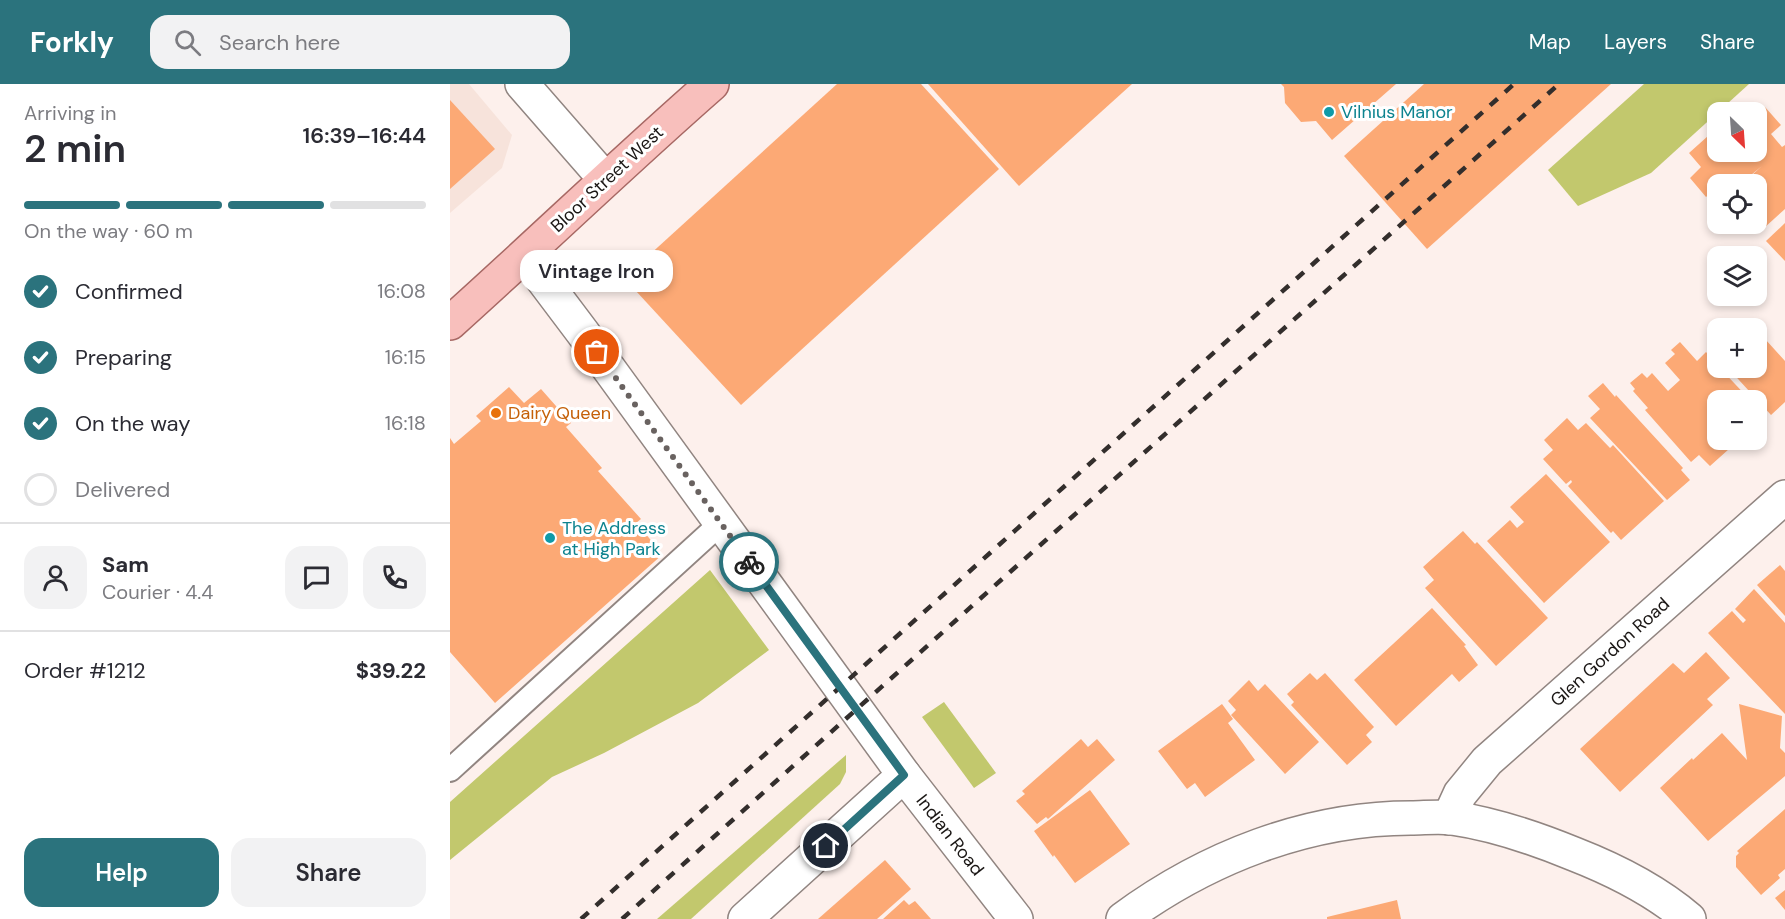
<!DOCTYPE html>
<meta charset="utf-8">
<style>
:root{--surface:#fff;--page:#f2f2f3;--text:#2b2b33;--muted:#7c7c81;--line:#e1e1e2;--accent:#2b737d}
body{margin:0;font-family:"DM Sans",sans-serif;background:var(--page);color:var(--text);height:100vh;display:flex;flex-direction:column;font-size:22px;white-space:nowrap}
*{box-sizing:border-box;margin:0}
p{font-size:20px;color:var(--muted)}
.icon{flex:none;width:33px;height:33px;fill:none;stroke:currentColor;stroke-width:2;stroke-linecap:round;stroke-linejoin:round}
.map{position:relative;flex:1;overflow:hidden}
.panel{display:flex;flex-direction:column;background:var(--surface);width:450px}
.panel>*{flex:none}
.needle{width:39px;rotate:155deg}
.buttons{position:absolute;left:1257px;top:18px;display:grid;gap:12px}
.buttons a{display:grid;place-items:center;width:60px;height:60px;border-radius:12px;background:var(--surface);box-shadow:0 3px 9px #0003;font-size:30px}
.pin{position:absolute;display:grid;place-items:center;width:51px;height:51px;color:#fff;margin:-26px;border:3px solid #fff;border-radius:50%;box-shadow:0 2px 6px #0007}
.courier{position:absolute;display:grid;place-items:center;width:60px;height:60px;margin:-30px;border:4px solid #2b737d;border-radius:50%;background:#fff;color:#222;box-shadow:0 2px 8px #0007}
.bubble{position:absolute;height:42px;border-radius:18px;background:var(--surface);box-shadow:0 3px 9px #0003;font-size:20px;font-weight:600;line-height:42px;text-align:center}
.headline em{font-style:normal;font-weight:600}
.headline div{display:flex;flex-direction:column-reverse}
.headline{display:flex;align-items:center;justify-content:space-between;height:102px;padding:0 24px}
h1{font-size:39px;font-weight:600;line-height:45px}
.bar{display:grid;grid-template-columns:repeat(4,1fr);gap:9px 6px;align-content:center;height:72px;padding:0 24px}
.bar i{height:8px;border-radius:4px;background:var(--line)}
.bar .current{background:var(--accent)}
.bar p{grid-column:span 4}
.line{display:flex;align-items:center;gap:15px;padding:0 24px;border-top:2px solid var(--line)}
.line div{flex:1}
.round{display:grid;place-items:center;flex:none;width:63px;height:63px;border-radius:18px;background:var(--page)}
ol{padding:0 24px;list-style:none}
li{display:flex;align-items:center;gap:18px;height:66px}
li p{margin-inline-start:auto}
li .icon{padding:6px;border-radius:50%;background:var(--accent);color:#fff;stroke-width:4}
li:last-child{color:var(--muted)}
li i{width:33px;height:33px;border:3px solid var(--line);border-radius:50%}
.button{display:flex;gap:12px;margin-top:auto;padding:12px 24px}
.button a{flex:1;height:69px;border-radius:18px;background:var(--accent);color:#fff;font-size:24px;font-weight:600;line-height:69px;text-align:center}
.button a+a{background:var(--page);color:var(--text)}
header{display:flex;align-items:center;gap:36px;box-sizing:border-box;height:84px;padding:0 30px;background:var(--accent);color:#fff}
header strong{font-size:28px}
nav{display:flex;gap:33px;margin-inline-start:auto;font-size:21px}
.search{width:420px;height:54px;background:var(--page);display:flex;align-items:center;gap:15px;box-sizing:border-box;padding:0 21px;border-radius:18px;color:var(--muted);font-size:22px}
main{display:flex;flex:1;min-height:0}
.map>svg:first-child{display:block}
.built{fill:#f7e3db}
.green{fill:#c2c86d}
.building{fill:#fca975}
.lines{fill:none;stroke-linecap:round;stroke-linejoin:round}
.lane-casing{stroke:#918581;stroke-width:26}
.street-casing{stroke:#918581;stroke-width:36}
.primary-casing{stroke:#a76864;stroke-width:36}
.lane{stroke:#fff;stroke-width:22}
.street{stroke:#fff;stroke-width:33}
.primary{stroke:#f8bfbc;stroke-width:33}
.rail{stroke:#332e2c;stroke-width:4.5;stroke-dasharray:10 10;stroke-linecap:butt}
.done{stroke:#696260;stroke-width:6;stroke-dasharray:0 10.8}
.route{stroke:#2b737d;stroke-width:8}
.culture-dot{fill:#0f9aa8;stroke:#fff;stroke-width:2}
.food-dot{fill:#e8710a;stroke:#fff;stroke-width:2}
.labels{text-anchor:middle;stroke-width:6;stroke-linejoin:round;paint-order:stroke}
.culture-label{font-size:18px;fill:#0d838f;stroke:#fff;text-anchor:start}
.street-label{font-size:18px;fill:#1a1614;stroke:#fff}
.food-label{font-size:18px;fill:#c56008;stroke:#fff;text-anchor:start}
</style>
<header>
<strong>Forkly</strong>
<div class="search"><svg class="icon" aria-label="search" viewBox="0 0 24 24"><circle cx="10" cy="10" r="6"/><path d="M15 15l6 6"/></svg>Search here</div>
<nav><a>Map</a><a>Layers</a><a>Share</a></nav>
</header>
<main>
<section class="panel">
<div class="headline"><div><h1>2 min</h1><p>Arriving in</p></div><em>16:39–16:44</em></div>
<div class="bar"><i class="current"></i><i class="current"></i><i class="current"></i><i></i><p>On the way · 60 m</p></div>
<ol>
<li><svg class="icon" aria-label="check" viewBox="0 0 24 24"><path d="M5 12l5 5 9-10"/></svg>Confirmed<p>16:08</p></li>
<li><svg class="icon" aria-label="check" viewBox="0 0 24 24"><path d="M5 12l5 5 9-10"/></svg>Preparing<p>16:15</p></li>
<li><svg class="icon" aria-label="check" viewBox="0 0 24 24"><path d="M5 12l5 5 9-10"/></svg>On the way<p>16:18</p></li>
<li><i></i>Delivered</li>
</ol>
<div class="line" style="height:108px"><a class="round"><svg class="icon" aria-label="person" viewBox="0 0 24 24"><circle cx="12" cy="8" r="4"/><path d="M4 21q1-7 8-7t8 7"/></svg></a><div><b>Sam</b><p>Courier · 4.4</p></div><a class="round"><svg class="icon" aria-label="chat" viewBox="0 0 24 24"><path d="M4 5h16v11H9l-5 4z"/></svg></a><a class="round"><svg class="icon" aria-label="phone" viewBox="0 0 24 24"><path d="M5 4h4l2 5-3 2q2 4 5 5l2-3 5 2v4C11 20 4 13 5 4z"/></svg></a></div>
<div class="line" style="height:78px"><div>Order #1212</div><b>$39.22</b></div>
<div class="button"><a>Help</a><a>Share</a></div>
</section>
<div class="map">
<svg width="1335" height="835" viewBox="0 0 1335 835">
<rect width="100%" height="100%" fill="#fdf0ec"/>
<!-- built -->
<path class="built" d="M 0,0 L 19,0 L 62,51 L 52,84 L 0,129 Z"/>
<!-- green -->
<g class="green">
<path d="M 1194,0 L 1299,0 L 1201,89 L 1128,122 L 1098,86 Z"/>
<path d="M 260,486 L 319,566 L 248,619 L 154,669 L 102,693 L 0,776 L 0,718 Z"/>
<path d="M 494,618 L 546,689 L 524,704 L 472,633 Z"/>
<path d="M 396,671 L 396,688 L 390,700 L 241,835 L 207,835 Z"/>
</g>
<!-- building -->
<g class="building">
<path d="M 387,0 L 471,0 L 549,85 L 291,321 L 174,194 Z"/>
<path d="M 478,0 L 682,0 L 569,102 Z"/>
<path d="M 831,0 L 946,0 L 882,56 L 866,37 L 851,38 L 835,19 L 834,3 Z"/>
<path d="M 974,0 L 1161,0 L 977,165 L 894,72 Z"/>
<path d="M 0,16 L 45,65 L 0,105 Z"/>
<path d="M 1293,20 L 1301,28 L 1284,28 Z"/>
<path d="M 1315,23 L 1331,41 L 1321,50 L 1332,63 L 1335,61 L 1335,125 L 1314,144 L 1310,139 L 1303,146 L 1296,140 L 1306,140 L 1306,100 L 1292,100 L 1312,82 L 1290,100 L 1268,100 L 1268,102 L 1256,113 L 1240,94 L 1251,83 L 1239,69 L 1268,43 L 1268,68 L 1306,68 L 1306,31 Z"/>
<path d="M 1335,139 L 1335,177 L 1316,157 Z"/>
<path d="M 1306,245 L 1335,277 L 1335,318 L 1321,331 L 1278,284 L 1306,284 Z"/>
<path d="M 1230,258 L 1247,277 L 1256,268 L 1268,281 L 1268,284 L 1270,284 L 1300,316 L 1268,316 L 1268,356 L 1270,356 L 1279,365 L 1260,382 L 1249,371 L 1241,378 L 1195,326 L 1198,324 L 1183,307 L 1185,305 L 1180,299 L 1192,289 L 1197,294 L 1202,289 L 1218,307 L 1230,296 L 1215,279 L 1225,270 L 1221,266 Z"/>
<path d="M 1153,299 L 1165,313 L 1166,311 L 1233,384 L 1231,386 L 1240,396 L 1217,416 L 1140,334 L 1150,325 L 1138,312 Z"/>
<path d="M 59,303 L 74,319 L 91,305 L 121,339 L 116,343 L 152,384 L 148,387 L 191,435 L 186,439 L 213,470 L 45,619 L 0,568 L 0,354 L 4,360 L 31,337 L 26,332 Z"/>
<path d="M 1117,334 L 1128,346 L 1136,339 L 1160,364 L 1163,361 L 1214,417 L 1171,456 L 1163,447 L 1161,449 L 1118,402 L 1122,398 L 1121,396 L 1116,400 L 1093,375 L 1103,366 L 1094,356 Z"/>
<path d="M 1096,390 L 1160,458 L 1094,519 L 1037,457 L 1060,436 L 1067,444 L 1074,438 L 1060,423 Z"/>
<path d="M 1013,447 L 1025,460 L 1027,458 L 1098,534 L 1046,582 L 975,504 L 984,496 L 973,483 Z"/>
<path d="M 1330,481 L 1335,487 L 1335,532 L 1307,501 Z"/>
<path d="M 1304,505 L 1335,539 L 1335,630 L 1258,549 L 1282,527 L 1293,539 L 1296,536 L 1285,525 Z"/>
<path d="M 982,524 L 1016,561 L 1014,562 L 1028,581 L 1009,598 L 1002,590 L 946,642 L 904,596 Z"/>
<path d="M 1256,568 L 1280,594 L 1257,615 L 1263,621 L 1170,708 L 1130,665 L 1223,579 L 1234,589 Z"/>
<path d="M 860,589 L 867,596 L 875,589 L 924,643 L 916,651 L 922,658 L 897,681 L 841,621 L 844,618 L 837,610 Z"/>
<path d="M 799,596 L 808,607 L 815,600 L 869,658 L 835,690 L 781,631 L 786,626 L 778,617 Z"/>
<path d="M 772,620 L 783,635 L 778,639 L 805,676 L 755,713 L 745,699 L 737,705 L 708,667 Z"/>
<path d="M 1289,620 L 1332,632 L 1330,664 L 1335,669 L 1335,692 L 1258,757 L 1210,704 L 1242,674 L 1243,676 L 1272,649 L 1297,676 Z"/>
<path d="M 631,655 L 638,663 L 647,655 L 665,676 L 598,735 L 596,733 L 587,740 L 566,717 L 575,710 L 572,707 Z"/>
<path d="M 640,706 L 680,760 L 625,799 L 604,771 L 603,773 L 584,747 Z"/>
<path d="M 1335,725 L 1335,785 L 1328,791 L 1330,794 L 1311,811 L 1286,783 L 1286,772 L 1289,769 L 1287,767 Z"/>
<path d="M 435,776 L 461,805 L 427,835 L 368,835 Z"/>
<path d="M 1335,806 L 1335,826 L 1325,814 Z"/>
<path d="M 454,816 L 459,821 L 465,817 L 481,835 L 433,835 Z"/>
<path d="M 947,816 L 951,835 L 877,835 L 877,833 Z"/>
</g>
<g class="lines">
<!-- lane casing -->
<g class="lane-casing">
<path id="lane" d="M 0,686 L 271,439"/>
</g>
<!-- street casing -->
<g class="street-casing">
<g id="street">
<path d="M 72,0 L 155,95"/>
<path d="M 75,172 L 133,249 L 454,691 L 566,835"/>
<path d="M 999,734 L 1010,710 L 1037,677 L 1335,413"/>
<path d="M 295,835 L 454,691"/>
<path d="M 673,835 C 756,774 857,734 961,734 C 974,734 989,732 1002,734 C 1044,740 1085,754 1124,770 C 1165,786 1205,806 1239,835"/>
</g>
</g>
<!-- primary casing -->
<g class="primary-casing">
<path id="primary" d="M 0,239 C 88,160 173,78 262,0"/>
</g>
<!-- lane -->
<use href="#lane" class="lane"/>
<!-- street -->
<use href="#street" class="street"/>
<!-- primary -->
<use href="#primary" class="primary"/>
<!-- rail -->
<g class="rail">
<path d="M 131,835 L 1064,0"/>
<path d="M 172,835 L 560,488 L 1109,0"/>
</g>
</g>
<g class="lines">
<!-- done -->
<path class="done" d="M 147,268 L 299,478"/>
<!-- route -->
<path class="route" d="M 299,478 L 454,691 L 376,762"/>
</g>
<!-- markers -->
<g class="culture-dot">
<circle cx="879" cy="28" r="6"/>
<circle cx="100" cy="454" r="6"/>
</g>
<circle class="food-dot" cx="46" cy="329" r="6"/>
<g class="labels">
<!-- culture labels -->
<g class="culture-label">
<text x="891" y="34">Vilnius Manor</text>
<text x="112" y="450">The Address<tspan x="112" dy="21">at High Park</tspan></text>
</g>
<!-- street labels -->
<g class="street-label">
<text transform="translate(157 95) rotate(-43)" y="6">Bloor Street West</text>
<text transform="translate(1160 568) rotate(-42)" y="6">Glen Gordon Road</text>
<text transform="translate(500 751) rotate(52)" y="6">Indian Road</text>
</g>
<!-- food labels -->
<g class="food-label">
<text x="58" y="335">Dairy Queen</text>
</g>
</g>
</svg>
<div class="buttons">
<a><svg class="needle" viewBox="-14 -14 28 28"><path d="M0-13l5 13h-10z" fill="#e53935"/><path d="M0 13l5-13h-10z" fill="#7c7c81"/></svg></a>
<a><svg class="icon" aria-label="locate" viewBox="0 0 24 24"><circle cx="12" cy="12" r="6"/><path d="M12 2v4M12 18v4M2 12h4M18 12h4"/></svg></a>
<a><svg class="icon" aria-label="layers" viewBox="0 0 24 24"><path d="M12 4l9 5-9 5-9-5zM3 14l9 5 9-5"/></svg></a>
<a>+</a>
<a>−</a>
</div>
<div class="pin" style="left:147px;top:268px;background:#ea580c"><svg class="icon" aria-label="bag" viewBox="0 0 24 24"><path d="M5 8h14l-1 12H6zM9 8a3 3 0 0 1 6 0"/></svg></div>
<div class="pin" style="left:376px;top:762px;background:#1f2937"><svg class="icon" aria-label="home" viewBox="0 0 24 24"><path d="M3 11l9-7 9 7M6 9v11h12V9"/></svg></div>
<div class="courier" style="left:299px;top:478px"><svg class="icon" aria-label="bike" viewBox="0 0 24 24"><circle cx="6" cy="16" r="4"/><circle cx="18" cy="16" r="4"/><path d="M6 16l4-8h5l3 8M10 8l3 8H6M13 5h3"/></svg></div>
<div class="bubble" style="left:70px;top:166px;width:153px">Vintage Iron</div>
</div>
</main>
